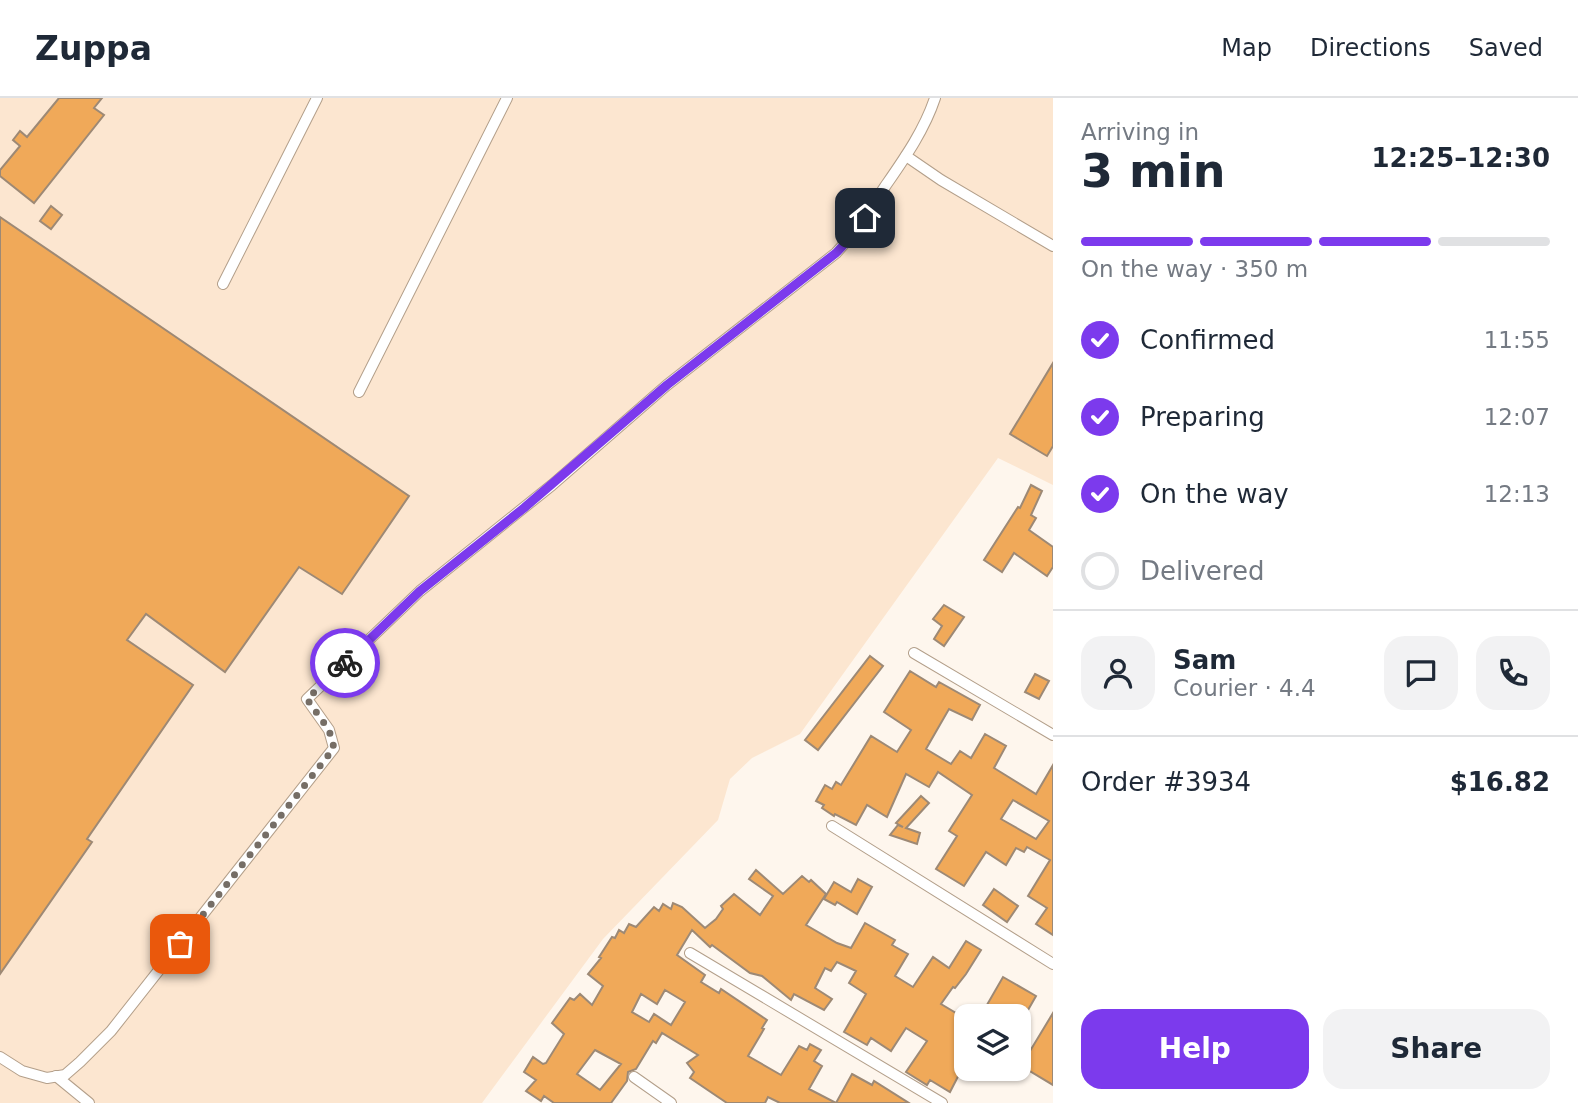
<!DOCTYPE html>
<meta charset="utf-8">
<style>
:root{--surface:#fff;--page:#f2f2f3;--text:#1f2937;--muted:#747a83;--line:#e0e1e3;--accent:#7c3aed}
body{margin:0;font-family:"DejaVu Sans",sans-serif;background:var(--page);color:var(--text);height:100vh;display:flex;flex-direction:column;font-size:26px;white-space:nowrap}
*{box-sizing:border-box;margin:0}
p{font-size:23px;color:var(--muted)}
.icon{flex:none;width:38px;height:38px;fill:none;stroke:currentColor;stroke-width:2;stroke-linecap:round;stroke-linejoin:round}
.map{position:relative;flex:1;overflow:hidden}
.sheet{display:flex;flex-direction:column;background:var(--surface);width:525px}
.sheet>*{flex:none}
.fabs{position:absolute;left:954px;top:906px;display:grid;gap:14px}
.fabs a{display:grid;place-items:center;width:77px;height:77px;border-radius:14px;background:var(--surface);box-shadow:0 2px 5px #0004;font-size:35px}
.pin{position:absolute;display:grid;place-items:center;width:60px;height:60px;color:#fff;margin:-30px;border-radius:14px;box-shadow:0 4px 10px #0006}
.courier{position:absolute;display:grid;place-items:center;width:70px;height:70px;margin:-35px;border:5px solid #7c3aed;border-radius:50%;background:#fff;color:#222;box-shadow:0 2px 9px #0007}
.summary em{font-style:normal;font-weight:700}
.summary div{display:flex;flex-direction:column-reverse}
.summary{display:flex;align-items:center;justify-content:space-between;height:119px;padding:0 28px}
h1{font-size:46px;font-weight:700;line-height:52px}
.bar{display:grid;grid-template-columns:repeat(4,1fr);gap:10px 7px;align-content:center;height:84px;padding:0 28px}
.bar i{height:9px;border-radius:5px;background:var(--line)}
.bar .on{background:var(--accent)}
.bar p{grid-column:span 4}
.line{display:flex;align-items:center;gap:18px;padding:0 28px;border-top:2px solid var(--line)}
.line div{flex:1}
.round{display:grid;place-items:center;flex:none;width:74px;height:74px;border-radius:21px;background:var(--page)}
ol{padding:0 28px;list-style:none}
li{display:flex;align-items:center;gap:21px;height:77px}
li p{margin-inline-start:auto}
li .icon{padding:7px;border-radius:50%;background:var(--accent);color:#fff;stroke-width:4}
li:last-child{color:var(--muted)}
li i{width:38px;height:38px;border:4px solid var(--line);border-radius:50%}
.primary-button{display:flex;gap:14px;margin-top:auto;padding:14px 28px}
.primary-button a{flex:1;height:80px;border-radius:21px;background:var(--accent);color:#fff;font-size:28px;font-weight:700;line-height:80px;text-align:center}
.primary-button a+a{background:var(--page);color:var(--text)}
header{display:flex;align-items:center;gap:42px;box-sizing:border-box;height:98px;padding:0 35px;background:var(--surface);border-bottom:2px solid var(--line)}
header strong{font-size:33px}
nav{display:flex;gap:38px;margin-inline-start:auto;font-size:24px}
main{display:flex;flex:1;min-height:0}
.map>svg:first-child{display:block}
.built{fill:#fce6d0}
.building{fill:#f0a959;stroke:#9d8975;stroke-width:2;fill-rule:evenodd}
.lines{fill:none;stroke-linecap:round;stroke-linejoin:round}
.minor-casing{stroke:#b39f8a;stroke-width:12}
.minor{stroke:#fff;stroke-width:10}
.done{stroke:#766e66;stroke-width:7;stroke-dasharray:0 12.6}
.route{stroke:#7c3aed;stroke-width:9}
</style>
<header>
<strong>Zuppa</strong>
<nav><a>Map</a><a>Directions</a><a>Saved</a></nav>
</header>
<main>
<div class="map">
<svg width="1053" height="1005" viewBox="0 0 1053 1005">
<rect width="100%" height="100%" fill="#fef6ed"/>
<!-- built -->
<path class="built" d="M 0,0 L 1053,0 L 1053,387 L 998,360 L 800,636 L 752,660 L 730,681 L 718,722 L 603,841 L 482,1005 L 0,1005 Z"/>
<!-- building -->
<g class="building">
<path d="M 59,0 L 102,0 L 94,10 L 104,17 L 34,105 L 0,78 L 0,72 L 20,48 L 13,42 L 20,33 L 27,39 Z"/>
<path d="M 51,108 L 62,117 L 51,131 L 40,123 Z"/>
<path d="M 0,119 L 409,398 L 342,496 L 299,469 L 225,574 L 146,516 L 127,542 L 193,587 L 87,741 L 92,744 L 0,876 Z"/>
<path d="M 1053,265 L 1053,348 L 1047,358 L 1010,336 Z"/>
<path d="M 1031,387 L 1042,393 L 1031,417 L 1036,420 L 1029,432 L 1053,449 L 1053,469 L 1047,478 L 1014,455 L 1002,474 L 984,462 L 1018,409 L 1020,410 Z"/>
<path d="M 944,507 L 964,519 L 944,548 L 934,541 L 942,528 L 933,521 Z"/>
<path d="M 363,558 L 372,568 L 356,583 L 347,574 Z"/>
<path d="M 870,558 L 883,568 L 818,652 L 805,642 Z"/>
<path d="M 910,573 L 936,589 L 939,584 L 980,607 L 972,622 L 949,611 L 926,651 L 951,666 L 960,653 L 971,660 L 985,636 L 1006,648 L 994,670 L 1036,696 L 1053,667 L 1053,837 L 1036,826 L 1047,810 L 1028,798 L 1050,762 L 1027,749 L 1024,754 L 1016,750 L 1006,767 L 986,754 L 964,788 L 936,771 L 957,738 L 949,733 L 972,697 L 938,674 L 929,689 L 906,676 L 887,719 L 867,707 L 856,727 L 835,716 L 834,718 L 822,710 L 824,707 L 816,703 L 825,687 L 832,691 L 836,684 L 841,687 L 871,638 L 897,654 L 911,632 L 884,614 ZM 1013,702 L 1049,723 L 1036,741 L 1001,721 Z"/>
<path d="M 1035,576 L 1049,583 L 1039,601 L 1025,594 Z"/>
<path d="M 921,698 L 929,705 L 906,730 L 920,735 L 917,746 L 890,737 L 898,727 L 903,729 L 896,725 Z"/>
<path d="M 756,772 L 783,796 L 802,778 L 809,784 L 811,782 L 826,796 L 806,827 L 837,845 L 851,850 L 865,825 L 895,842 L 892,847 L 908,856 L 895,878 L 913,889 L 933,859 L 949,870 L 966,843 L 981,852 L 966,876 L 955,890 L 953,889 L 941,906 L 966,921 L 966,963 L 950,994 L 930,982 L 927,987 L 906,974 L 927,943 L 906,930 L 891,953 L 871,940 L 867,947 L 844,934 L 866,896 L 849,885 L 856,873 L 837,864 L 831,873 L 825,870 L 815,890 L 832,901 L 824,912 L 794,896 L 791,902 L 762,878 L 750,875 L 712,847 L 710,849 L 692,832 L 677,857 L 705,877 L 701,884 L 719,895 L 721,891 L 767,922 L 762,930 L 764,931 L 748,958 L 781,977 L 799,948 L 807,952 L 810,946 L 821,952 L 814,963 L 822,968 L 809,991 L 836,1005 L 780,1005 L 768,999 L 765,1005 L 727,1005 L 690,980 L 694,974 L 687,965 L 698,957 L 662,935 L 656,945 L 653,943 L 636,971 L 628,974 L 627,983 L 611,1005 L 554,1005 L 544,998 L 541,1003 L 526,993 L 536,982 L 524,974 L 533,959 L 543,966 L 546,965 L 564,936 L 552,925 L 570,900 L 574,902 L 580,896 L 592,907 L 603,888 L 588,876 L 601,860 L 599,859 L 612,839 L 615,840 L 619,832 L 624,835 L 629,826 L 636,829 L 654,809 L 659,813 L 663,806 L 671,811 L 673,805 L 682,809 L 705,830 L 716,821 L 723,811 L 721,808 L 734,796 L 760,817 L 773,798 L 749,781 ZM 665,892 L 685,904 L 671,927 L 654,916 L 649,924 L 632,914 L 641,896 L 657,906 ZM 595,952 L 621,966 L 600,992 L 577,976 Z"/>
<path d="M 858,781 L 872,789 L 857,816 L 837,804 L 835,807 L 824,801 L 834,784 L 851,794 Z"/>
<path d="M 994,791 L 1018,808 L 1007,824 L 983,807 Z"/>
<path d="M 1003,879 L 1036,898 L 1024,919 L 980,919 Z"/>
<path d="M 1053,915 L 1053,987 L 1018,966 L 1018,953 L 1027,958 Z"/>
<path d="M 852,976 L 872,987 L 874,983 L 909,1005 L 836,1005 Z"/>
</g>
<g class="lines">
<!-- minor casing -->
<g class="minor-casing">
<g id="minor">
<path d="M 906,58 L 941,82 L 1053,148"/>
<path d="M 223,186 L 317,0"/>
<path d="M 359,294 L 507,0"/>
<path d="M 914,555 L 1053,637"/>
<path d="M 832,728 L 1053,866"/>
<path d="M 690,855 L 942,1005"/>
<path d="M 0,959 L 22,973 L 47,980 L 65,977 L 80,964 L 111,933 L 334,650 L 329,632 L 307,601 L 420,493 L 552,387 L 667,287 L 836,155 C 855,135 869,113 884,90 C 904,61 924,33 935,0"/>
<path d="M 56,978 L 89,1005"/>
<path d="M 634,979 L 671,1005"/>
</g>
</g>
<!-- minor -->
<use href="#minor" class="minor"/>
</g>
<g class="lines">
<!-- done -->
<path class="done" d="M 180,846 L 334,650 L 329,632 L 307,601 L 345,565"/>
<!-- route -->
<path class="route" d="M 345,565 L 420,493 L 524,410 L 667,287 L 836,155 L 854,136 L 865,120"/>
</g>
</svg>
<div class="fabs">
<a><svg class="icon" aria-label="layers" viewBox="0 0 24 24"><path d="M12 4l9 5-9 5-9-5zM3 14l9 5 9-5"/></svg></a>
</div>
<div class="pin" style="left:180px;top:846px;background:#ea580c"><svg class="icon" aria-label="bag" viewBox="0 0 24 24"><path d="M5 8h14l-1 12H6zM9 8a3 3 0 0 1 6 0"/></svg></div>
<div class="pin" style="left:865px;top:120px;background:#1f2937"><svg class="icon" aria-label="home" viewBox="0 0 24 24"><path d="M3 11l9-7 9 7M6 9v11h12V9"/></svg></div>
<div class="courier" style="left:345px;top:565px"><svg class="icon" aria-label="bike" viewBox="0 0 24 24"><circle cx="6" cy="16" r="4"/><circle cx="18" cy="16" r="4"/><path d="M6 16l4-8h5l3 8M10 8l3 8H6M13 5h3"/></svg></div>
</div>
<section class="sheet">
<div class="summary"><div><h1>3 min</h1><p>Arriving in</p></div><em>12:25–12:30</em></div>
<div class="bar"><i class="on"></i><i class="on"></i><i class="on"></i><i></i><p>On the way · 350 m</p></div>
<ol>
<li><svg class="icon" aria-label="check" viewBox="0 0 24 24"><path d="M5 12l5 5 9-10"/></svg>Confirmed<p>11:55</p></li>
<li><svg class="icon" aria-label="check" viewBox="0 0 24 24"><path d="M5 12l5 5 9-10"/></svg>Preparing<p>12:07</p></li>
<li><svg class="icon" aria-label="check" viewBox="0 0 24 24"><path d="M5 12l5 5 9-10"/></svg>On the way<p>12:13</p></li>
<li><i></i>Delivered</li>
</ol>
<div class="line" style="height:126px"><a class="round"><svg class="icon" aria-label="person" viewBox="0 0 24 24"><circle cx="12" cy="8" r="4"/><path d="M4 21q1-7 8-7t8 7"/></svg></a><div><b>Sam</b><p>Courier · 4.4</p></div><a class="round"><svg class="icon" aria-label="chat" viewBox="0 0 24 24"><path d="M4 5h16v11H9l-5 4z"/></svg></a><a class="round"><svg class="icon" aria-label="phone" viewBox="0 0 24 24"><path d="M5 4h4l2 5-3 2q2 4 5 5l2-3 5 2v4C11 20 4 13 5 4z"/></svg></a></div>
<div class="line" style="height:91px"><div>Order #3934</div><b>$16.82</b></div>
<div class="primary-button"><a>Help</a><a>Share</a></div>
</section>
</main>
